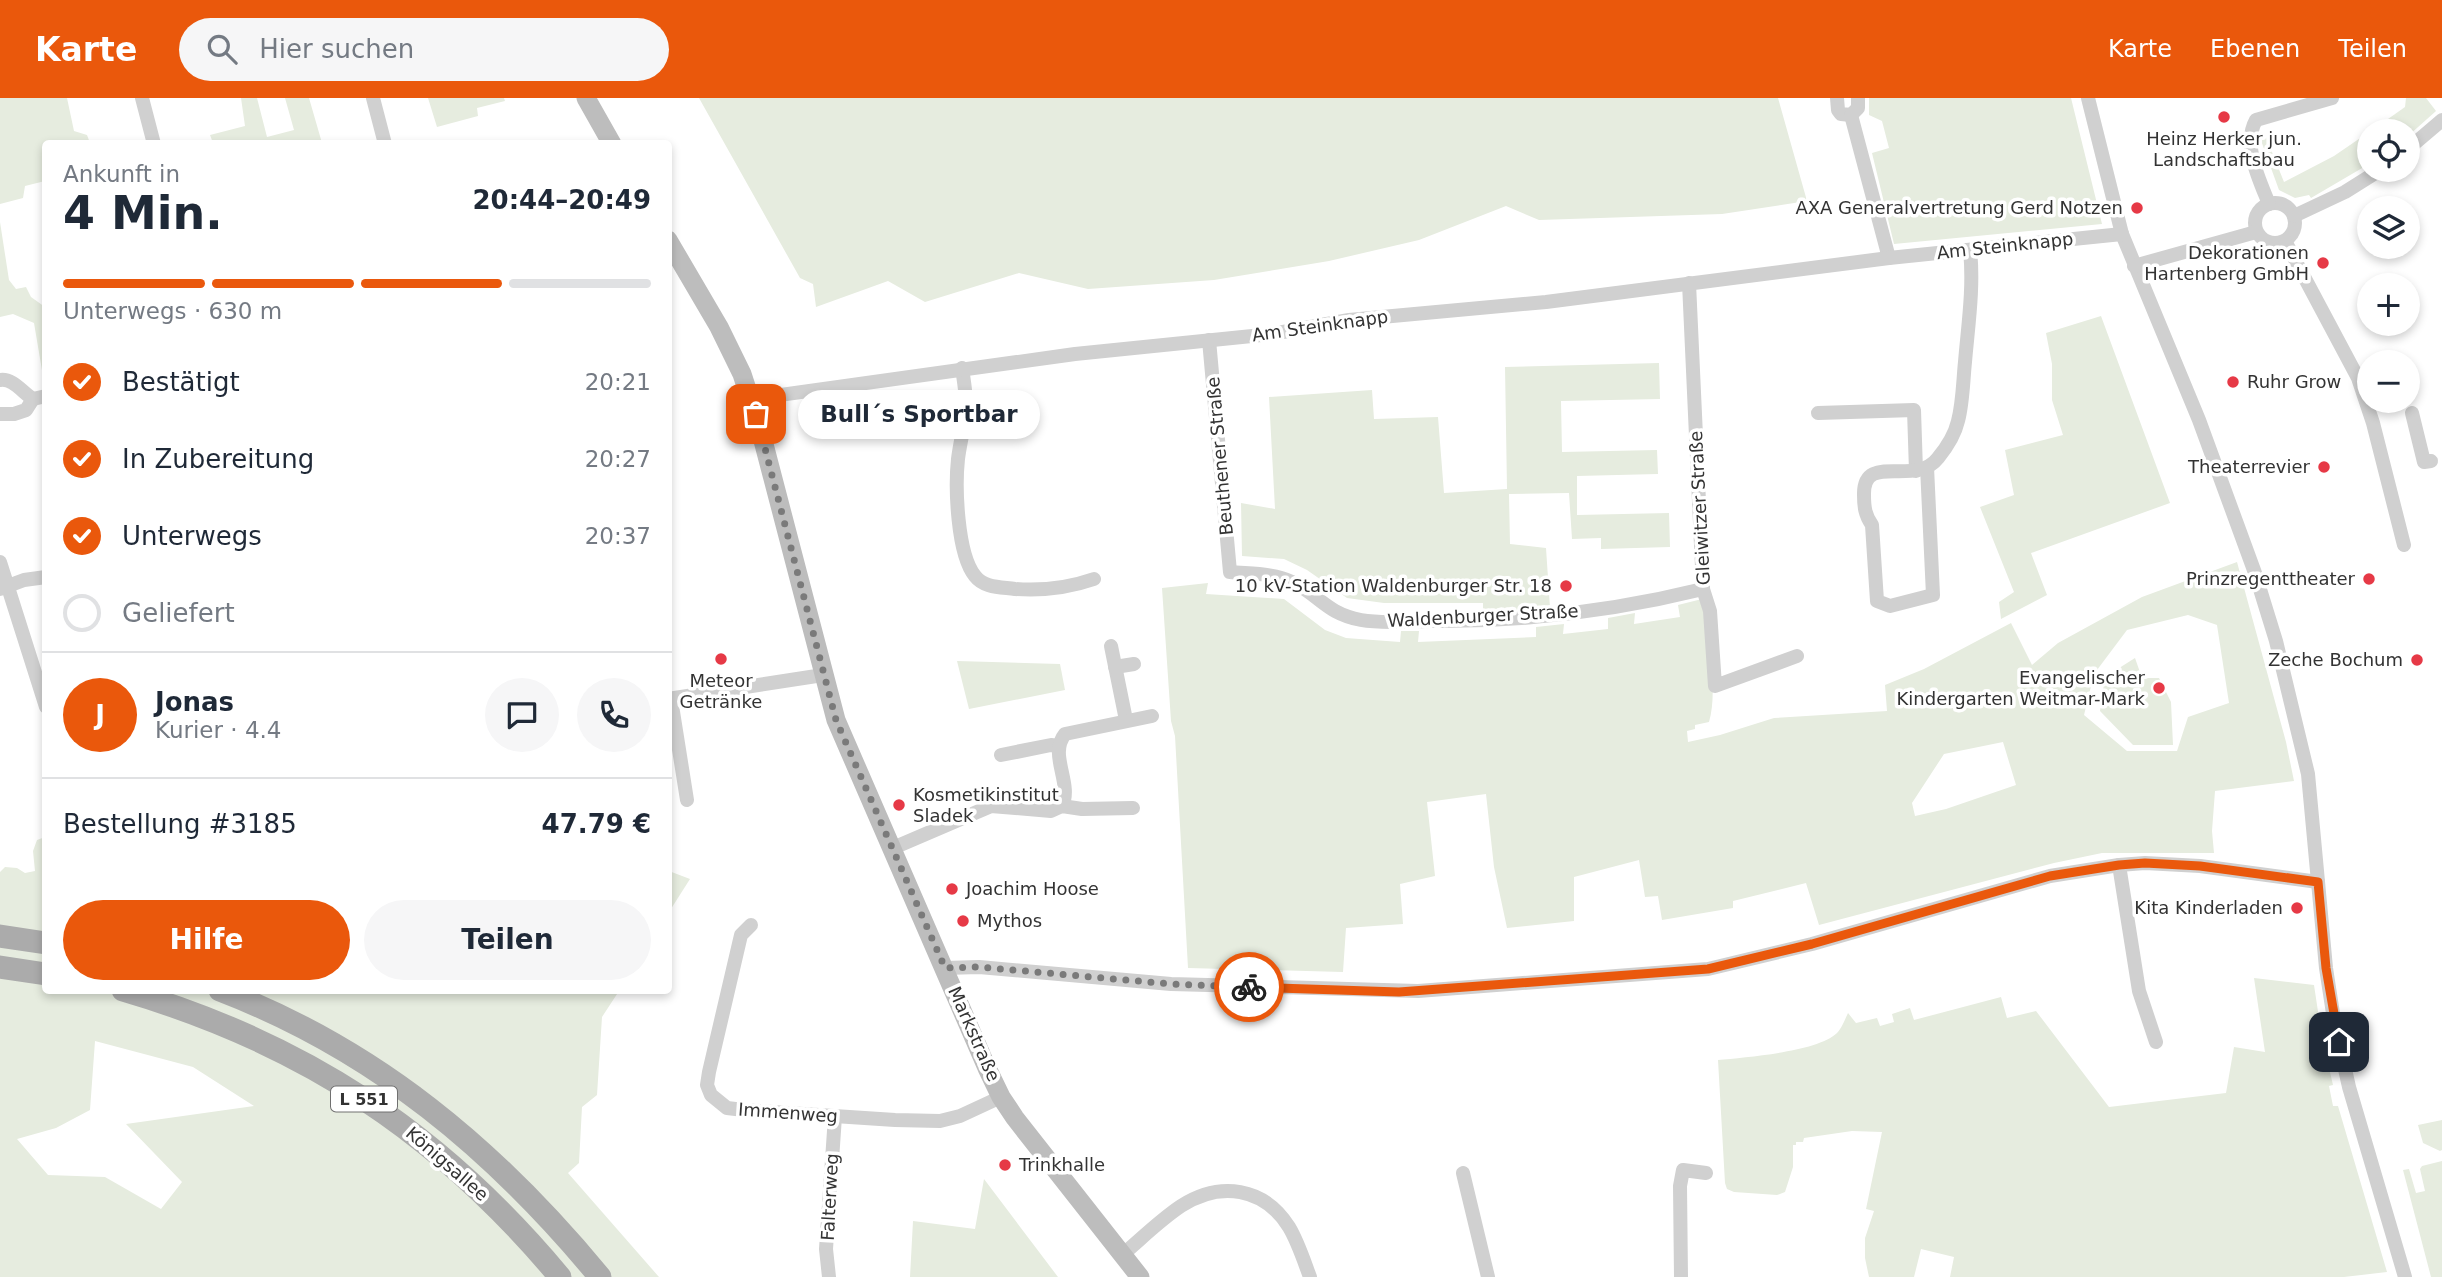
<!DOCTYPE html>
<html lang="de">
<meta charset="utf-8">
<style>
:root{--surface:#fff;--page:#f6f6f7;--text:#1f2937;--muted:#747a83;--line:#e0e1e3;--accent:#ea580c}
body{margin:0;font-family:"DejaVu Sans",sans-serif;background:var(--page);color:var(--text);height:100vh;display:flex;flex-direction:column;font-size:26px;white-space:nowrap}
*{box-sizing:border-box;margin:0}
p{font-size:23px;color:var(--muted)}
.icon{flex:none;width:38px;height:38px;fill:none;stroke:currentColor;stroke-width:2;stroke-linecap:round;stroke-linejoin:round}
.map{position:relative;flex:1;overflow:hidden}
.drawer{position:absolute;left:42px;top:42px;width:630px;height:854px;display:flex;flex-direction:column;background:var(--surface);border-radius:7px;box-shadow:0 4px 10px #0003}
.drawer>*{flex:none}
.buttons{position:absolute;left:2357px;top:21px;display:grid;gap:14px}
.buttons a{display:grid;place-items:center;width:63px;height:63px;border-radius:50%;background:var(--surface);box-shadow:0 4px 10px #0003;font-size:35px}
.pin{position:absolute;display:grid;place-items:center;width:60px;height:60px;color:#fff;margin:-30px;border-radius:14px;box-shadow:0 4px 10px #0006}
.courier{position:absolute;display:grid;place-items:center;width:70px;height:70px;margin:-35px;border:5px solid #ea580c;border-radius:50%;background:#fff;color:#222;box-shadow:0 2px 9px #0007}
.bubble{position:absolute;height:49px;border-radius:24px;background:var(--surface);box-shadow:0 4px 10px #0003;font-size:23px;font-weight:700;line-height:49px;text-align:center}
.headline em{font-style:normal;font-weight:700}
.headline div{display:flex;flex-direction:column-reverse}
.headline{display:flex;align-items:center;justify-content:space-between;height:119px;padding:0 21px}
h1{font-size:46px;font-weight:700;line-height:52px}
.bar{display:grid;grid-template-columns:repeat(4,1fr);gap:10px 7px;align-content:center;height:84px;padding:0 21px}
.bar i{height:9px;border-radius:5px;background:var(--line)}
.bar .current{background:var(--accent)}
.bar p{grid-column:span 4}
.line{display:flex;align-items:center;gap:18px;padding:0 21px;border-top:2px solid var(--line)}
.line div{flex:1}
.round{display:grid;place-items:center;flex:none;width:74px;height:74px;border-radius:37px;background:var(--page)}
ol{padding:0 21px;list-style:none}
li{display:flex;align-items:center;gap:21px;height:77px}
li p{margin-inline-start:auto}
li .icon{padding:7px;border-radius:50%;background:var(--accent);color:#fff;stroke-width:4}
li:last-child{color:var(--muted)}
li i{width:38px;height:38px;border:4px solid var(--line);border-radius:50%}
.cta{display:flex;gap:14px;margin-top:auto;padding:14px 21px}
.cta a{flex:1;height:80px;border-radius:42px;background:var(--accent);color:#fff;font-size:28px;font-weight:700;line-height:80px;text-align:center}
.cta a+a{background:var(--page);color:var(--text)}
header{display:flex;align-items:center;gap:42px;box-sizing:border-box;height:98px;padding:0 35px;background:var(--accent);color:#fff}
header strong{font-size:33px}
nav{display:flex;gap:38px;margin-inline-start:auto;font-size:24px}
.search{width:490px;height:63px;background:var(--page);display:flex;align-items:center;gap:18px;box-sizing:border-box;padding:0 24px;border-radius:38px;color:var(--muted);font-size:26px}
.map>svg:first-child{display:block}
.green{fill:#e6ecdf;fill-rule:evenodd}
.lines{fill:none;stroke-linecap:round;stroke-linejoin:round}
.minor{stroke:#d0d0d0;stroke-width:14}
.secondary{stroke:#bdbdbd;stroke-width:19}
.primary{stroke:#ababab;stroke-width:23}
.done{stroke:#7a7a7a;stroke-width:7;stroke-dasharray:0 12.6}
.route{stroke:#ea580c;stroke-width:9}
.poi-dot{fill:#e63946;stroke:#fff;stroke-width:2.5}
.labels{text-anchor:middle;stroke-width:7;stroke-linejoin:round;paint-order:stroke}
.shield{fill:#fff;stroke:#707070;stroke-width:2}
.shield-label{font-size:16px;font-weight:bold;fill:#333}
.poi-label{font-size:18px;fill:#333;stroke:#fff;text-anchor:end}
.street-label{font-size:18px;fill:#333;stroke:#fff}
</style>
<header>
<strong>Karte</strong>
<div class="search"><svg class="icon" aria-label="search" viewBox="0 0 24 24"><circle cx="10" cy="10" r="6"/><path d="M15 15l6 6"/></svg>Hier suchen</div>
<nav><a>Karte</a><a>Ebenen</a><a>Teilen</a></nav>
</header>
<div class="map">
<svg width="2442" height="1179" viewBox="0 0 2442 1179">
<rect width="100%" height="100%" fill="#fff"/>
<!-- green -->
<g class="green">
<path d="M 0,0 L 67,0 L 74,33 L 87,37 L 90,45 L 46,46 L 45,83 L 25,88 L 23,100 L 0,106 Z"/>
<path d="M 241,0 L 257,0 L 267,39 L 294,32 L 285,0 L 309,0 L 322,45 L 213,45 L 210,37 L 245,28 Z"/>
<path d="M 428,0 L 504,0 L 505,3 L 477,10 L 478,18 L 437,29 Z"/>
<path d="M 699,0 L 1778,0 L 1807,103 L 1722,116 L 1539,122 L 1506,108 L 1419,142 L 1329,163 L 1214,182 L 1088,191 L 1019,175 L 925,204 L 888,183 L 816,209 L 813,186 L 800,180 Z"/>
<path d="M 1869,0 L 2071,0 L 2102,126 L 1894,146 L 1872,55 L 1889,50 L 1882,23 L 1869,17 Z"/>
<path d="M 2406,0 L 2426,0 L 2436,13 L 2408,38 L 2408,33 L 2371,33 L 2405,9 Z"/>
<path d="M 2369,34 L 2369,66 L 2311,100 L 2309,97 L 2295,100 L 2279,92 L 2259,37 L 2266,39 L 2284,84 L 2334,58 Z"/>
<path d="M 0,124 L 9,182 L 16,191 L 26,189 L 31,199 L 45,209 L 45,290 L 34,225 L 13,216 L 0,219 Z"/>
<path d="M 2101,218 L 2170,405 L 2031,455 L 2047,497 L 2001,521 L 1999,504 L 2014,494 L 1980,409 L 2014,397 L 2005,352 L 2063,337 L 2052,302 L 2052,266 L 2046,235 Z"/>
<path d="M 1659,265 L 1660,301 L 1561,303 L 1562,354 L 1657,352 L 1658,376 L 1577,378 L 1577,417 L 1669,415 L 1670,449 L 1601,451 L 1601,440 L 1572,441 L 1569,395 L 1509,396 L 1510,446 L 1546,450 L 1550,510 L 1483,515 L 1483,505 L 1384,505 L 1347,500 L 1307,472 L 1284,461 L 1242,458 L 1241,405 L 1275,411 L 1269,299 L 1372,292 L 1374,321 L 1438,319 L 1444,395 L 1507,391 L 1505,269 Z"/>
<path d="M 2237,464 L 2286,644 L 2294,683 L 2215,693 L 2212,733 L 2214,755 L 2102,755 L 2054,765 L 1819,827 L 1806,785 L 1733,803 L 1733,810 L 1662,822 L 1658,798 L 1645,799 L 1639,762 L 1574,779 L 1574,823 L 1507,830 L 1494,769 L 1486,696 L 1427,704 L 1435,778 L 1400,786 L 1403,826 L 1346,830 L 1343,874 L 1188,870 L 1175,638 L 1171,623 L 1162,490 L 1208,485 L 1206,496 L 1284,501 L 1325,532 L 1346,540 L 1400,544 L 1401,533 L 1419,533 L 1418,544 L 1536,539 L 1536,529 L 1564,526 L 1563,536 L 1608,531 L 1608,520 L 1635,515 L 1634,526 L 1680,519 L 1678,507 L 1702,501 C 1706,537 1719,590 1709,624 L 1695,627 L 1695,631 L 1687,633 L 1688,644 L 1720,637 L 1774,620 L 1887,613 L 1885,587 L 1924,571 L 2011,525 L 2032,567 L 2058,545 L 2142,499 ZM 2188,517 L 2217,527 L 2229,605 L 2188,619 L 2177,653 L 2127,653 L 2084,617 L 2094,576 L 2127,532 ZM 2003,644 L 2016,687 L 1946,711 L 1915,718 L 1912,705 L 1944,656 Z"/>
<path d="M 2135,560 L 2142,580 L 2159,580 L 2171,604 L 2173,647 L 2133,647 L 2100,613 L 2105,579 Z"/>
<path d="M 957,563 L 1060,566 L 1065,592 L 969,611 Z"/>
<path d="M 45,739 L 46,892 L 619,893 L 602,919 L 597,997 L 582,1009 L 579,1065 L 568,1075 L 659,1179 L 0,1179 L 0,774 L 5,769 L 17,770 L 25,775 L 35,773 L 33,753 L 37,742 ZM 95,943 L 193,969 L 254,1008 L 126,1026 L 182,1084 L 161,1111 L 105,1079 L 48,1077 L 17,1041 L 56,1030 L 90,1012 Z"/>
<path d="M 669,773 L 690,781 L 669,814 L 668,773 Z"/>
<path d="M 2254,880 L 2314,887 L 2322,940 L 2333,987 L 2329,988 L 2333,1008 L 2338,1008 L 2387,1174 L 2344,1179 L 1950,1179 L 1954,1159 L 1921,1151 L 1914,1179 L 1869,1179 L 1865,1160 L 1865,1140 L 1874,1113 L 1866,1111 L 1882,1034 L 1852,1033 L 1804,1040 L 1803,1044 L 1796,1044 L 1796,1047 L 1793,1047 L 1793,1069 L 1785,1094 L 1777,1097 L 1734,1094 L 1727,1091 L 1725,1085 L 1718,962 C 1747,959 1817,954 1837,935 C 1842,930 1845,921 1848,915 L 1856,925 L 1877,920 L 1880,928 L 1894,924 L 1892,916 L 1910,910 L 1914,922 L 2001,899 L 2007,920 L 2036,913 L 2109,1009 L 2226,995 L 2234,949 L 2265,954 Z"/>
<path d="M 2442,1022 L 2442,1052 L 2440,1053 L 2423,1045 L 2418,1027 Z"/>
<path d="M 2442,1063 L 2442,1179 L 2431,1179 L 2403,1072 L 2409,1071 L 2416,1095 L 2425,1093 L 2420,1071 L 2422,1068 Z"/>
<path d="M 984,1081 L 1058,1179 L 910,1179 L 913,1123 L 975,1131 Z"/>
</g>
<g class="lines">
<!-- minor -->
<g class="minor">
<path d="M 142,0 L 154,46"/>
<path d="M 373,0 L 385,46"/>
<path d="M 1837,0 L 1838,12 L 1841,16 L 1851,17"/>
<path d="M 2088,0 L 2122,136 L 2199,322 L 2255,475 L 2276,543 L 2308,676 L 2326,870 L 2334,922 L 2349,989 L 2405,1179"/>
<path d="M 1851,17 L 1889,160"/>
<path d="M 1851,17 L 1858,10 L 1858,0"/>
<path d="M 2408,51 L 2442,22"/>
<circle cx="2275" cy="125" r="20"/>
<path d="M 2269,106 C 2259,81 2242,47 2256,22 L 2332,0"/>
<path d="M 2294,118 L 2345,94 L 2380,72"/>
<path d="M 2285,143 L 2358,280 L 2373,325 L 2404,447"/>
<path d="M 2134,168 L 2256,134"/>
<path d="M 1689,185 L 1703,491 L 1710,513 L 1715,588 L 1797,558"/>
<path d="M 1209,242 L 1230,474 C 1250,476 1274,475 1292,484 C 1320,497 1325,515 1361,522 C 1384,526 1407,523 1430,523 C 1522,524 1614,513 1703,491"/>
<path d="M 962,270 C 964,284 967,300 966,313 C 964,330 960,345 958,361 C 955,389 957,456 975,478 C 984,490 1001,489 1015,491 C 1042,493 1068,490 1094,481"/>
<path d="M 0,282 C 13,280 22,294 33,301 L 46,298"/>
<path d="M 751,301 L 1075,256 L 1272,236 L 1349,222 L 1546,204 L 1889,160 L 2122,136"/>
<path d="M 1818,315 L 1914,312 L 1916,373"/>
<path d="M 2412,315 L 2424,364 L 2431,363"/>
<path d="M 0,316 L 14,316 L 26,312 L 33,301"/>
<path d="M 1927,369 L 1933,497 L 1890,508 L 1877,503 L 1872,427 C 1865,417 1864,409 1864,397 C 1863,353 1915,390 1938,360 C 1947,349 1955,336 1958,323 C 1963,304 1963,283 1965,264 C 1968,228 1974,189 1970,152"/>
<path d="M 0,464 L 46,609"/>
<path d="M 0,491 L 24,482 L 46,479"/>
<path d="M 1111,548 L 1126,622"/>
<path d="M 1115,569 L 1134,566"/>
<path d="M 668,601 L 823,577"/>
<path d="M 671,601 L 687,702"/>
<path d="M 1001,657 L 1051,647 L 1058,648"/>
<path d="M 1062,708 C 1073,685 1048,657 1065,636 L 1152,618"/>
<path d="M 893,750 L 991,708 L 1051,713 L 1062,708 L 1082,711 L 1133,710"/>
<path d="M 2119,767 L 2139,893 L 2156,944"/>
<path d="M 751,827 L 741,837 L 709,974 L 707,987 L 711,997 L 727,1010 L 744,1012 L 895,1022 L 940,1023 L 960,1018 L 1001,999"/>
<path d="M 945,870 L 979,869 L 1171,886 L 1418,893 L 1708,871 L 1812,846 L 2050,778 L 2119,767 L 2145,765 L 2200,768 L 2318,784"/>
<path d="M 1463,1075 L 1488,1179"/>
<path d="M 1122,1157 C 1141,1141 1160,1122 1181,1108 C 1220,1083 1264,1089 1289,1129 C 1298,1144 1304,1163 1310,1179"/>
<path d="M 829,1179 L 826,1151 L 835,1018"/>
<path d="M 1681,1179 L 1680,1088 L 1683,1072 L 1706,1075"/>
</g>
<!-- secondary -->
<g class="secondary">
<path d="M 586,0 L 612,46"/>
<path d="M 668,142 L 719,229 L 742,276 L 760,331 L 836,622 L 987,970 L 1001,999 L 1015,1020 L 1140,1179"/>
</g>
<!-- primary -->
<g class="primary">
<path d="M 0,838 L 46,845"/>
<path d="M 0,869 L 46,876"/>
<path d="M 123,892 C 304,945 440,1035 560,1179"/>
<path d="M 220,892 C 376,952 494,1051 600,1179"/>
</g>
</g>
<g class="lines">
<!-- done -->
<path class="done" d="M 756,316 L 836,622 L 945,870 L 979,869 L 1171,886 L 1249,889"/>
<!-- route -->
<path class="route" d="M 1249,889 L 1399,894 L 1708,871 L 1812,846 L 2050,778 L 2119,767 L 2145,765 L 2200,768 L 2318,784 L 2326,870 L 2339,944"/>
</g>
<!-- markers -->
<g class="poi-dot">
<circle cx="2224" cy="19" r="7"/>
<circle cx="2137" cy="110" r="7"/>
<circle cx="2323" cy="165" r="7"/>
<circle cx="2233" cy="284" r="7"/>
<circle cx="2324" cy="369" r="7"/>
<circle cx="2369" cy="481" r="7"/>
<circle cx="1566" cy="488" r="7"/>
<circle cx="721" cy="561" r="7"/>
<circle cx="2417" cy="562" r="7"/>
<circle cx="2159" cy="590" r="7"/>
<circle cx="899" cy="707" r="7"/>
<circle cx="952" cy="791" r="7"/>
<circle cx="2297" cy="810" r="7"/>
<circle cx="963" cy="823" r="7"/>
<circle cx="1005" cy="1067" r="7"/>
</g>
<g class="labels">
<!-- shield labels -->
<rect class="shield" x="331" y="988.5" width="66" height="25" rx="5"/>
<g class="shield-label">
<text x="364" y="1007">L 551</text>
</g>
<!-- poi labels -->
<g class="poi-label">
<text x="2224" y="47" text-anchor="middle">Heinz Herker jun.<tspan x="2224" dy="21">Landschaftsbau</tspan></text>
<text x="2123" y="116">AXA Generalvertretung Gerd Notzen</text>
<text x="2309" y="161">Dekorationen<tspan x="2309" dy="21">Hartenberg GmbH</tspan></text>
<text x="2247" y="290" text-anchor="start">Ruhr Grow</text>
<text x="2310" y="375">Theaterrevier</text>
<text x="2355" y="487">Prinzregenttheater</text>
<text x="1552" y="494">10 kV-Station Waldenburger Str. 18</text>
<text x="2403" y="568">Zeche Bochum</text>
<text x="2145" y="586">Evangelischer<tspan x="2145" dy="21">Kindergarten Weitmar-Mark</tspan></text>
<text x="721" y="589" text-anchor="middle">Meteor<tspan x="721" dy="21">Getränke</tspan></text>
<text x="913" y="703" text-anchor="start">Kosmetikinstitut<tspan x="913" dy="21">Sladek</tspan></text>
<text x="966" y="797" text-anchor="start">Joachim Hoose</text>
<text x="2283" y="816">Kita Kinderladen</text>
<text x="977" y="829" text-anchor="start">Mythos</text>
<text x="1019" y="1073" text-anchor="start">Trinkhalle</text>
</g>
<!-- street labels -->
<g class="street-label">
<text transform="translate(2005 148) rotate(-6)" y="6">Am Steinknapp</text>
<text transform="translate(1320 228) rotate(-8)" y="6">Am Steinknapp</text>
<text transform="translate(1220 358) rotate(-95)" y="6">Beuthener Straße</text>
<text transform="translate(1700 410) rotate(-93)" y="6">Gleiwitzer Straße</text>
<text transform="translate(1483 518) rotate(-3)" y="6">Waldenburger Straße</text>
<text transform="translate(974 936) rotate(66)" y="6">Markstraße</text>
<text transform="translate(788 1015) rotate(4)" y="6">Immenweg</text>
<text transform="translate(447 1066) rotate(41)" y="6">Königsallee</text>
<text transform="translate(830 1099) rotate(-87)" y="6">Falterweg</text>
</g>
</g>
</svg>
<div class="buttons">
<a><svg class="icon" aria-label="locate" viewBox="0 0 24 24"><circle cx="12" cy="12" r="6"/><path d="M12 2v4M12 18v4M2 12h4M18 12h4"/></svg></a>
<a><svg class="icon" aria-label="layers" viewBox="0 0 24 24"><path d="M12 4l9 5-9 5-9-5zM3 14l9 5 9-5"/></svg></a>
<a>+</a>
<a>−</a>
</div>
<div class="pin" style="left:756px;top:316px;background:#ea580c"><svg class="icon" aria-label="bag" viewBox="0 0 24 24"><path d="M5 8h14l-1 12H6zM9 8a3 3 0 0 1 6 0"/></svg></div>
<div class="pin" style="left:2339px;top:944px;background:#1f2937"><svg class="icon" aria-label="home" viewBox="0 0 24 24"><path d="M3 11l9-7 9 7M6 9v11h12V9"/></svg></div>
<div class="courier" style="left:1249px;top:889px"><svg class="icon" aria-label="bike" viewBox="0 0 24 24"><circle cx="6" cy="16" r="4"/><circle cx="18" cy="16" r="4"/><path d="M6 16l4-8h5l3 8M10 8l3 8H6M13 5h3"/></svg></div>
<div class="bubble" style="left:798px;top:292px;width:242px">Bull´s Sportbar</div>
<section class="drawer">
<div class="headline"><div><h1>4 Min.</h1><p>Ankunft in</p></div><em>20:44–20:49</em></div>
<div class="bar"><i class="current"></i><i class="current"></i><i class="current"></i><i></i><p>Unterwegs · 630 m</p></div>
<ol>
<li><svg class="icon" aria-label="check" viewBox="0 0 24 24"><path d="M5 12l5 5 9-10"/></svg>Bestätigt<p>20:21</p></li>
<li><svg class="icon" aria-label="check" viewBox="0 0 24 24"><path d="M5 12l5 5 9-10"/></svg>In Zubereitung<p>20:27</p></li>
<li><svg class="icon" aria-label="check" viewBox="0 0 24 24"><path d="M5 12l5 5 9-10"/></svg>Unterwegs<p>20:37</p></li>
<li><i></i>Geliefert</li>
</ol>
<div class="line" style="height:126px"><b class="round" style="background:var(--accent);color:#fff">J</b><div><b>Jonas</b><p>Kurier · 4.4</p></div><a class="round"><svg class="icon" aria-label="chat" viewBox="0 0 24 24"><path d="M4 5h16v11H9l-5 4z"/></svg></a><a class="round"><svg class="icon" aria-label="phone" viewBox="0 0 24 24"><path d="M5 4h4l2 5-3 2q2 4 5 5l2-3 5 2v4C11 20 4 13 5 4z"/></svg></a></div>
<div class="line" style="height:91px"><div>Bestellung #3185</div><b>47.79 €</b></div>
<div class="cta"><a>Hilfe</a><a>Teilen</a></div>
</section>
</div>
